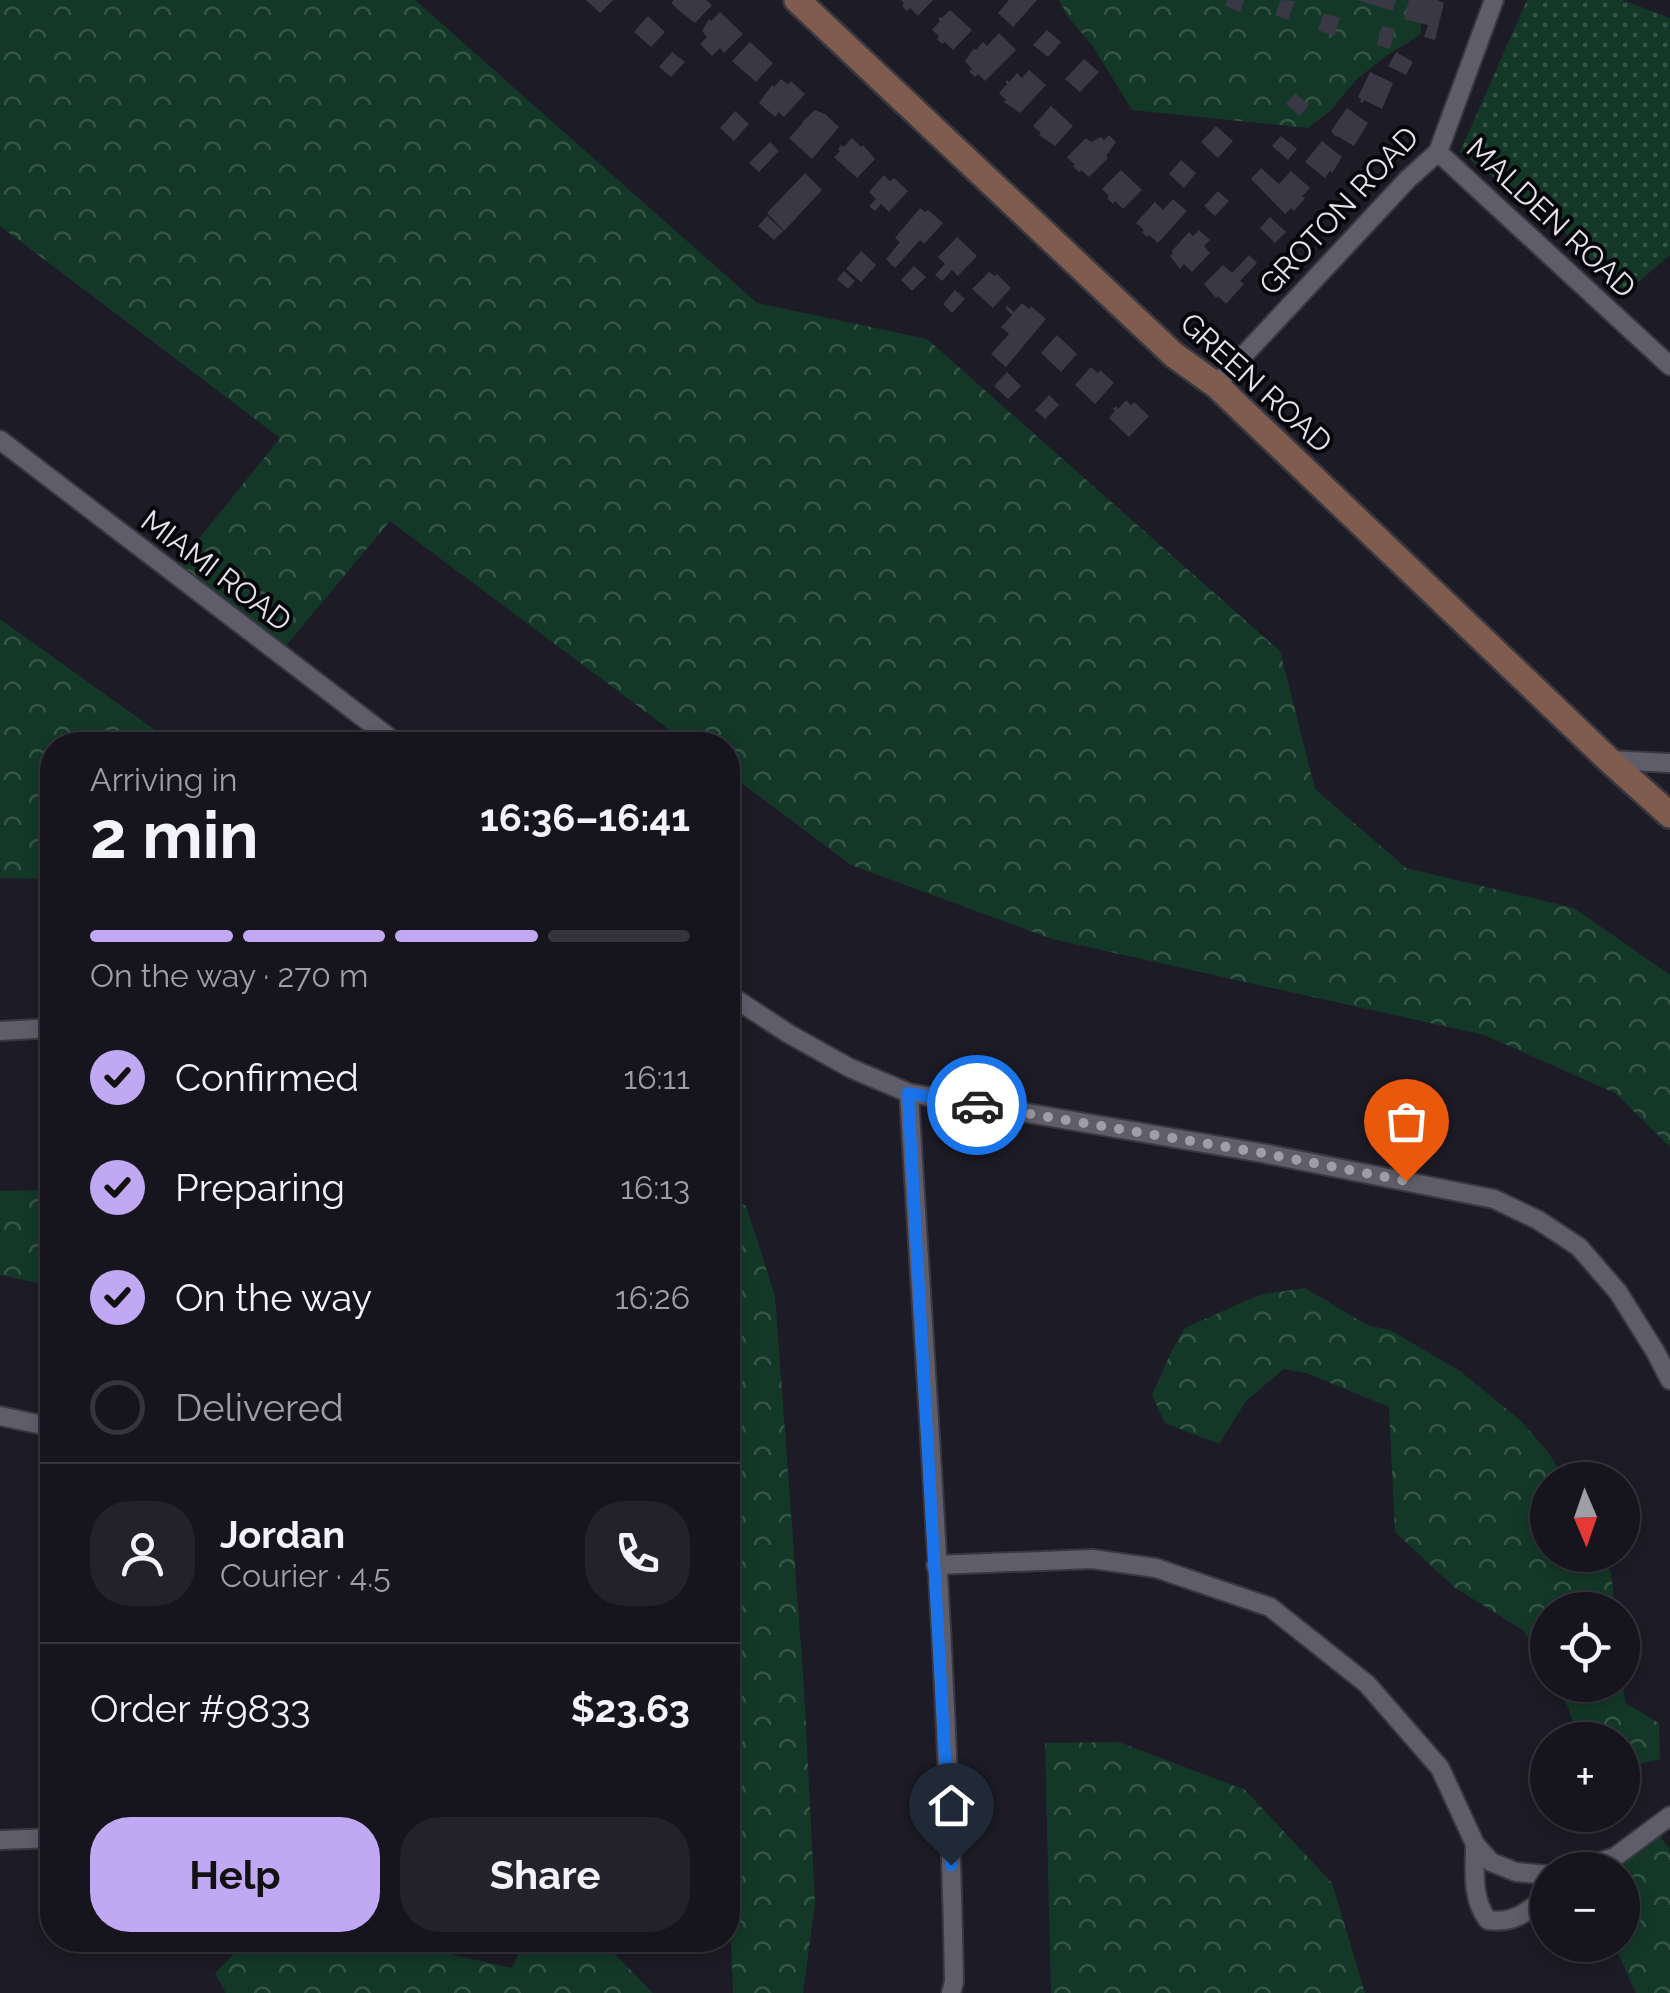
<!DOCTYPE html>
<meta charset="utf-8">
<style>
:root{--surface:#16141c;--page:#232129;--text:#f1f3f6;--muted:#9e9ea3;--line:#35333b;--accent:#c1a8f3}
body{margin:0;font-family:Raleway,sans-serif;background:var(--page);color:var(--text);height:100vh;display:flex;flex-direction:column;font-size:38px;white-space:nowrap}
*{box-sizing:border-box;margin:0}
p{font-size:32px;color:var(--muted)}
.icon{flex:none;width:55px;height:55px;fill:none;stroke:currentColor;stroke-width:2;stroke-linecap:round;stroke-linejoin:round}
.map{position:relative;flex:1;overflow:hidden}
.drawer{position:absolute;left:40px;top:732px;width:700px;height:1220px;display:flex;flex-direction:column;background:var(--surface);border-radius:40px;box-shadow:0 5px 15px #0003,0 0 0 2px var(--line)}
.drawer>*{flex:none}
.needle{width:65px;rotate:178deg}
.buttons{position:absolute;left:1530px;top:1462px;display:grid;gap:20px}
.buttons a{display:grid;place-items:center;width:110px;height:110px;border-radius:50%;background:var(--surface);box-shadow:0 5px 15px #0003,0 0 0 2px var(--line);font-size:50px}
.pin{position:absolute;display:grid;place-items:center;width:85px;height:85px;color:#fff;margin:-102px -42px;border-radius:50% 50% 50% 0;rotate:-45deg;box-shadow:0 0 10px #0007}
.pin .icon{rotate:45deg}
.courier{position:absolute;display:grid;place-items:center;width:100px;height:100px;margin:-50px;border:8px solid #1a73e8;border-radius:50%;background:#fff;color:#222;box-shadow:0 2px 12px #0007}
.headline em{font-style:normal;font-weight:700}
.headline div{display:flex;flex-direction:column-reverse}
.headline{display:flex;align-items:center;justify-content:space-between;height:170px;padding:0 50px}
h1{font-size:65px;font-weight:700;line-height:75px}
.bar{display:grid;grid-template-columns:repeat(4,1fr);gap:15px 10px;align-content:center;height:120px;padding:0 50px}
.bar i{height:12px;border-radius:8px;background:var(--line)}
.bar .selected{background:var(--accent)}
.bar p{grid-column:span 4}
.line{display:flex;align-items:center;gap:25px;padding:0 50px;border-top:2px solid var(--line)}
.line div{flex:1}
.round{display:grid;place-items:center;flex:none;width:105px;height:105px;border-radius:40px;background:var(--page)}
ol{padding:0 50px;list-style:none}
li{display:flex;align-items:center;gap:30px;height:110px}
li p{margin-inline-start:auto}
li .icon{padding:10px;border-radius:50%;background:var(--accent);color:#111;stroke-width:4}
li:last-child{color:var(--muted)}
li i{width:55px;height:55px;border:5px solid var(--line);border-radius:50%}
.action{display:flex;gap:20px;margin-top:auto;padding:20px 50px}
.action a{flex:1;height:115px;border-radius:40px;background:var(--accent);color:#111;font-size:40px;font-weight:700;line-height:115px;text-align:center}
.action a+a{background:var(--page);color:var(--text)}
.map>svg:first-child{display:block}
.green{fill:url(#green-dots)}
.forest{fill:url(#forest-crowns)}
.building{fill:#3a3844}
.lines{fill:none;stroke-linecap:round;stroke-linejoin:round}
.minor-casing{stroke:#39373f;stroke-width:22}
.secondary-casing{stroke:#39373f;stroke-width:30}
.minor{stroke:#5f5d69;stroke-width:18}
.secondary{stroke:#7f5c4d;stroke-width:25}
.done{stroke:#9f9ea6;stroke-width:10;stroke-dasharray:0 18}
.route{stroke:#1a73e8;stroke-width:12}
.labels{text-anchor:middle;stroke-width:8;stroke-linejoin:round;paint-order:stroke}
.street-label{font-size:30px;fill:#e5e4eb;stroke:#07060b}
</style>
<div class="map">
<svg width="1670" height="1993" viewBox="0 0 1670 1993">
<defs>
<pattern id="green-dots" width="8" height="8" patternUnits="userSpaceOnUse" patternTransform="scale(2.5)"><rect width="8" height="8" fill="#133828"/><path d="M2 2h.1M6 6h.1" fill="none" stroke="#355547" stroke-width="1.8" stroke-linecap="round"/></pattern>
<pattern id="forest-crowns" width="20" height="18" patternUnits="userSpaceOnUse" patternTransform="scale(2.5)"><rect width="20" height="18" fill="#133828"/><path d="M2 6a3 3 0 1 1 6 0M12 15a3 3 0 1 1 6 0" fill="none" stroke="#355547"/></pattern>
</defs>
<rect width="100%" height="100%" fill="#1d1b25"/>
<!-- green -->
<path class="green" d="M 1527,0 L 1622,0 L 1670,18 L 1670,255 L 1624,294 L 1558,226 L 1460,152 Z"/>
<!-- forest -->
<g class="forest">
<path d="M 0,0 L 415,0 L 757,303 L 927,339 L 1280,651 L 1315,789 L 1406,868 L 1574,908 L 1670,975 L 1670,1147 L 1615,1093 L 1484,1035 L 1052,939 L 851,865 L 728,773 L 728,745 L 690,745 L 390,521 L 279,654 L 172,572 L 280,438 L 0,226 Z"/>
<path d="M 1059,0 L 1424,0 L 1420,35 L 1386,56 L 1357,79 L 1331,110 L 1308,128 L 1132,110 L 1092,45 L 1068,17 Z"/>
<path d="M 0,619 L 176,745 L 52,745 L 52,879 L 0,878 Z"/>
<path d="M 52,1190 L 52,1286 L 0,1275 L 0,1191 Z"/>
<path d="M 728,1195 L 746,1206 L 775,1296 L 804,1688 L 815,1903 L 803,1993 L 733,1993 L 728,1867 Z"/>
<path d="M 1305,1288 L 1367,1325 L 1390,1330 L 1460,1371 L 1521,1421 L 1548,1452 L 1565,1480 L 1548,1480 L 1548,1555 L 1602,1555 L 1611,1572 L 1615,1610 L 1548,1610 L 1547,1672 L 1524,1631 L 1454,1587 L 1395,1532 L 1389,1407 L 1306,1373 L 1284,1369 L 1246,1401 L 1219,1444 L 1165,1423 L 1152,1395 L 1171,1352 L 1185,1328 L 1259,1295 Z"/>
<path d="M 1623,1682 L 1625,1703 L 1659,1723 L 1660,1759 L 1623,1768 L 1622,1740 L 1577,1740 L 1569,1709 L 1555,1685 L 1622,1685 Z"/>
<path d="M 1119,1742 L 1245,1790 L 1332,1883 L 1365,1993 L 1051,1993 L 1045,1743 Z"/>
<path d="M 1654,1828 L 1670,1850 L 1670,1993 L 1636,1993 L 1614,1945 L 1622,1945 L 1622,1870 L 1581,1870 Z"/>
<path d="M 524,1940 L 596,1940 L 616,1955 L 653,1993 L 226,1993 L 215,1973 L 239,1949 L 408,1945 L 512,1968 Z"/>
</g>
<!-- building -->
<g class="building">
<path d="M 586,0 L 613,0 L 600,13 Z"/>
<path d="M 674,0 L 706,0 L 712,5 L 695,23 L 677,9 L 671,2 Z"/>
<path d="M 901,0 L 933,0 L 918,16 L 910,8 L 907,11 L 902,6 L 904,3 Z"/>
<path d="M 1009,0 L 1037,0 L 1013,27 L 998,13 Z"/>
<path d="M 1227,0 L 1244,0 L 1240,12 L 1225,6 Z"/>
<path d="M 1281,0 L 1295,1 L 1288,20 L 1275,15 Z"/>
<path d="M 1357,0 L 1396,0 L 1393,11 Z"/>
<path d="M 1409,0 L 1437,0 L 1444,3 L 1435,40 L 1424,37 L 1428,25 L 1404,19 Z"/>
<path d="M 950,10 L 972,30 L 953,50 L 945,42 L 942,44 L 937,39 L 939,36 L 932,30 L 940,21 L 938,19 L 940,17 L 942,18 Z"/>
<path d="M 720,12 L 743,34 L 724,53 L 720,48 L 712,56 L 700,44 L 707,37 L 702,31 L 709,19 L 711,21 Z"/>
<path d="M 1324,13 L 1340,18 L 1334,36 L 1318,30 Z"/>
<path d="M 648,16 L 665,32 L 651,47 L 634,32 Z"/>
<path d="M 1382,26 L 1395,29 L 1390,49 L 1377,45 Z"/>
<path d="M 1047,30 L 1061,42 L 1048,57 L 1033,45 Z"/>
<path d="M 999,33 L 1016,50 L 985,81 L 978,74 L 975,77 L 969,71 L 972,69 L 965,61 L 974,48 L 976,50 L 983,42 L 987,46 Z"/>
<path d="M 750,42 L 773,63 L 756,82 L 732,61 Z"/>
<path d="M 672,52 L 685,62 L 671,77 L 659,67 Z"/>
<path d="M 1396,52 L 1413,62 L 1406,75 L 1388,66 Z"/>
<path d="M 1084,59 L 1099,72 L 1080,92 L 1065,79 Z"/>
<path d="M 1029,70 L 1046,85 L 1020,113 L 1004,102 L 1006,100 L 999,93 L 1007,84 L 1005,82 L 1007,80 L 1009,82 L 1017,73 L 1022,78 Z"/>
<path d="M 1370,72 L 1393,83 L 1382,109 L 1364,100 L 1363,103 L 1360,102 L 1361,99 L 1358,97 Z"/>
<path d="M 781,79 L 788,84 L 791,81 L 805,94 L 784,117 L 779,112 L 775,117 L 759,103 L 772,85 L 774,87 Z"/>
<path d="M 1295,93 L 1309,105 L 1300,116 L 1286,104 Z"/>
<path d="M 1051,106 L 1073,126 L 1055,146 L 1039,135 L 1041,133 L 1033,126 Z"/>
<path d="M 1347,108 L 1368,123 L 1354,146 L 1337,136 L 1336,137 L 1331,131 Z"/>
<path d="M 815,110 L 825,114 L 839,127 L 812,159 L 789,138 L 803,123 L 802,122 Z"/>
<path d="M 735,111 L 749,124 L 734,141 L 720,128 Z"/>
<path d="M 1216,126 L 1233,141 L 1218,158 L 1201,142 Z"/>
<path d="M 1109,135 L 1116,142 L 1106,156 L 1108,158 L 1089,177 L 1081,170 L 1079,172 L 1073,166 L 1075,165 L 1067,157 L 1086,138 L 1091,142 L 1101,137 L 1104,140 Z"/>
<path d="M 1281,136 L 1297,149 L 1288,160 L 1272,146 Z"/>
<path d="M 852,138 L 861,147 L 863,145 L 875,159 L 857,178 L 834,157 L 840,151 L 838,149 L 841,145 L 844,147 Z"/>
<path d="M 1322,141 L 1342,157 L 1332,173 L 1330,171 L 1325,178 L 1305,162 Z"/>
<path d="M 770,142 L 779,151 L 759,172 L 749,163 Z"/>
<path d="M 1181,160 L 1196,173 L 1184,188 L 1169,174 Z"/>
<path d="M 1261,168 L 1279,184 L 1291,171 L 1310,188 L 1302,196 L 1305,198 L 1294,211 L 1291,208 L 1285,214 L 1251,179 Z"/>
<path d="M 1121,170 L 1142,190 L 1123,209 L 1115,201 L 1113,204 L 1107,198 L 1109,196 L 1102,189 Z"/>
<path d="M 805,173 L 822,190 L 784,231 L 767,213 Z"/>
<path d="M 884,175 L 890,181 L 894,178 L 908,191 L 889,212 L 881,204 L 875,211 L 869,206 L 876,199 L 869,192 Z"/>
<path d="M 1218,191 L 1229,201 L 1215,216 L 1204,206 Z"/>
<path d="M 1173,199 L 1187,211 L 1158,243 L 1149,235 L 1147,237 L 1142,232 L 1144,230 L 1136,223 L 1155,202 L 1163,210 Z"/>
<path d="M 920,208 L 925,212 L 928,210 L 943,223 L 924,244 L 920,240 L 895,268 L 886,259 L 900,242 L 895,238 Z"/>
<path d="M 767,216 L 783,231 L 774,240 L 758,226 Z"/>
<path d="M 1270,217 L 1286,232 L 1275,243 L 1260,228 Z"/>
<path d="M 1199,230 L 1210,240 L 1204,246 L 1210,253 L 1192,272 L 1184,264 L 1180,269 L 1170,256 L 1173,253 L 1171,252 L 1189,232 L 1193,236 Z"/>
<path d="M 957,237 L 977,256 L 958,276 L 952,270 L 942,281 L 935,275 L 945,264 L 938,257 Z"/>
<path d="M 861,251 L 876,265 L 861,282 L 846,269 Z"/>
<path d="M 1249,255 L 1257,263 L 1240,281 L 1244,284 L 1226,304 L 1218,296 L 1216,298 L 1204,284 L 1223,265 L 1232,273 Z"/>
<path d="M 914,266 L 926,277 L 912,291 L 901,280 Z"/>
<path d="M 844,271 L 855,281 L 848,289 L 837,279 Z"/>
<path d="M 989,272 L 995,276 L 997,274 L 1011,288 L 993,308 L 972,289 Z"/>
<path d="M 955,290 L 965,299 L 952,313 L 943,304 Z"/>
<path d="M 1022,303 L 1029,309 L 1031,306 L 1046,319 L 1006,367 L 991,354 L 1009,334 L 1001,327 L 1012,315 L 1005,308 L 1007,306 L 1014,312 Z"/>
<path d="M 1057,335 L 1077,354 L 1061,372 L 1041,353 Z"/>
<path d="M 1091,367 L 1098,373 L 1100,370 L 1114,383 L 1095,404 L 1075,385 Z"/>
<path d="M 1007,372 L 1021,386 L 1008,399 L 994,386 Z"/>
<path d="M 1049,395 L 1059,405 L 1045,419 L 1035,410 Z"/>
<path d="M 1126,400 L 1131,405 L 1134,402 L 1149,416 L 1129,437 L 1109,418 L 1115,411 L 1113,409 L 1116,406 L 1118,409 Z"/>
</g>
<g class="lines">
<!-- minor casing -->
<g class="minor-casing">
<g id="minor">
<path d="M 1438,152 L 1670,366"/>
<path d="M 1216,385 L 1408,179 L 1438,152 L 1494,0"/>
<path d="M 0,440 L 399,745"/>
<path d="M 1609,760 L 1670,763"/>
<path d="M 728,994 L 789,1034 L 850,1068 L 909,1093 L 1262,1153 L 1494,1199 L 1538,1220 L 1579,1247 L 1618,1292 L 1655,1351 L 1670,1380"/>
<path d="M 0,1031 L 52,1028"/>
<path d="M 909,1093 C 926,1389 949,1686 954,1982 L 951,1993"/>
<path d="M 0,1416 L 52,1427"/>
<path d="M 936,1565 L 1092,1559 L 1156,1568 L 1270,1607 L 1367,1684 L 1440,1768 L 1475,1844 L 1491,1862 L 1516,1872 L 1548,1875"/>
<path d="M 0,1840 L 52,1838"/>
<path d="M 1475,1844 C 1475,1869 1471,1899 1488,1920 C 1515,1924 1528,1911 1548,1895"/>
<path d="M 1574,1870 L 1615,1857 L 1670,1816"/>
</g>
</g>
<!-- secondary casing -->
<g class="secondary-casing">
<path id="secondary" d="M 797,0 L 1174,355 L 1216,385 L 1609,760 L 1670,815"/>
</g>
<!-- minor -->
<use href="#minor" class="minor"/>
<!-- secondary -->
<use href="#secondary" class="secondary"/>
</g>
<g class="lines">
<!-- done -->
<path class="done" d="M 977,1105 L 1262,1153 L 1406,1181"/>
<!-- route -->
<path class="route" d="M 951,1865 L 908,1093 L 977,1105"/>
</g>
<g class="labels">
<!-- street labels -->
<g class="street-label">
<text transform="translate(1339 211) rotate(-47)" y="10">GROTON ROAD</text>
<text transform="translate(1551 218) rotate(43)" y="10">MALDEN ROAD</text>
<text transform="translate(1256 383) rotate(42)" y="10">GREEN ROAD</text>
<text transform="translate(216 571) rotate(37)" y="10">MIAMI ROAD</text>
</g>
</g>
</svg>
<div class="buttons">
<a><svg class="needle" viewBox="-14 -14 28 28"><path d="M0-13l5 13h-10z" fill="#e53935"/><path d="M0 13l5-13h-10z" fill="#9e9ea3"/></svg></a>
<a><svg class="icon" aria-label="locate" viewBox="0 0 24 24"><circle cx="12" cy="12" r="6"/><path d="M12 2v4M12 18v4M2 12h4M18 12h4"/></svg></a>
<a>+</a>
<a>−</a>
</div>
<div class="pin" style="left:1406px;top:1181px;background:#ea580c"><svg class="icon" aria-label="bag" viewBox="0 0 24 24"><path d="M5 8h14l-1 12H6zM9 8a3 3 0 0 1 6 0"/></svg></div>
<div class="pin" style="left:951px;top:1865px;background:#1f2937"><svg class="icon" aria-label="home" viewBox="0 0 24 24"><path d="M3 11l9-7 9 7M6 9v11h12V9"/></svg></div>
<div class="courier" style="left:977px;top:1105px"><svg class="icon" aria-label="car" viewBox="0 0 24 24"><path d="M5 17H2v-5l4-1 3-4h7l3 4 3 1v5h-3M9 17h6M6 11h13"/><circle cx="7" cy="17" r="2"/><circle cx="17" cy="17" r="2"/></svg></div>
<section class="drawer">
<div class="headline"><div><h1>2 min</h1><p>Arriving in</p></div><em>16:36–16:41</em></div>
<div class="bar"><i class="selected"></i><i class="selected"></i><i class="selected"></i><i></i><p>On the way · 270 m</p></div>
<ol>
<li><svg class="icon" aria-label="check" viewBox="0 0 24 24"><path d="M5 12l5 5 9-10"/></svg>Confirmed<p>16:11</p></li>
<li><svg class="icon" aria-label="check" viewBox="0 0 24 24"><path d="M5 12l5 5 9-10"/></svg>Preparing<p>16:13</p></li>
<li><svg class="icon" aria-label="check" viewBox="0 0 24 24"><path d="M5 12l5 5 9-10"/></svg>On the way<p>16:26</p></li>
<li><i></i>Delivered</li>
</ol>
<div class="line" style="height:180px"><a class="round"><svg class="icon" aria-label="person" viewBox="0 0 24 24"><circle cx="12" cy="8" r="4"/><path d="M4 21q1-7 8-7t8 7"/></svg></a><div><b>Jordan</b><p>Courier · 4.5</p></div><a class="round"><svg class="icon" aria-label="phone" viewBox="0 0 24 24"><path d="M5 4h4l2 5-3 2q2 4 5 5l2-3 5 2v4C11 20 4 13 5 4z"/></svg></a></div>
<div class="line" style="height:130px"><div>Order #9833</div><b>$23.63</b></div>
<div class="action"><a>Help</a><a>Share</a></div>
</section>
</div>
